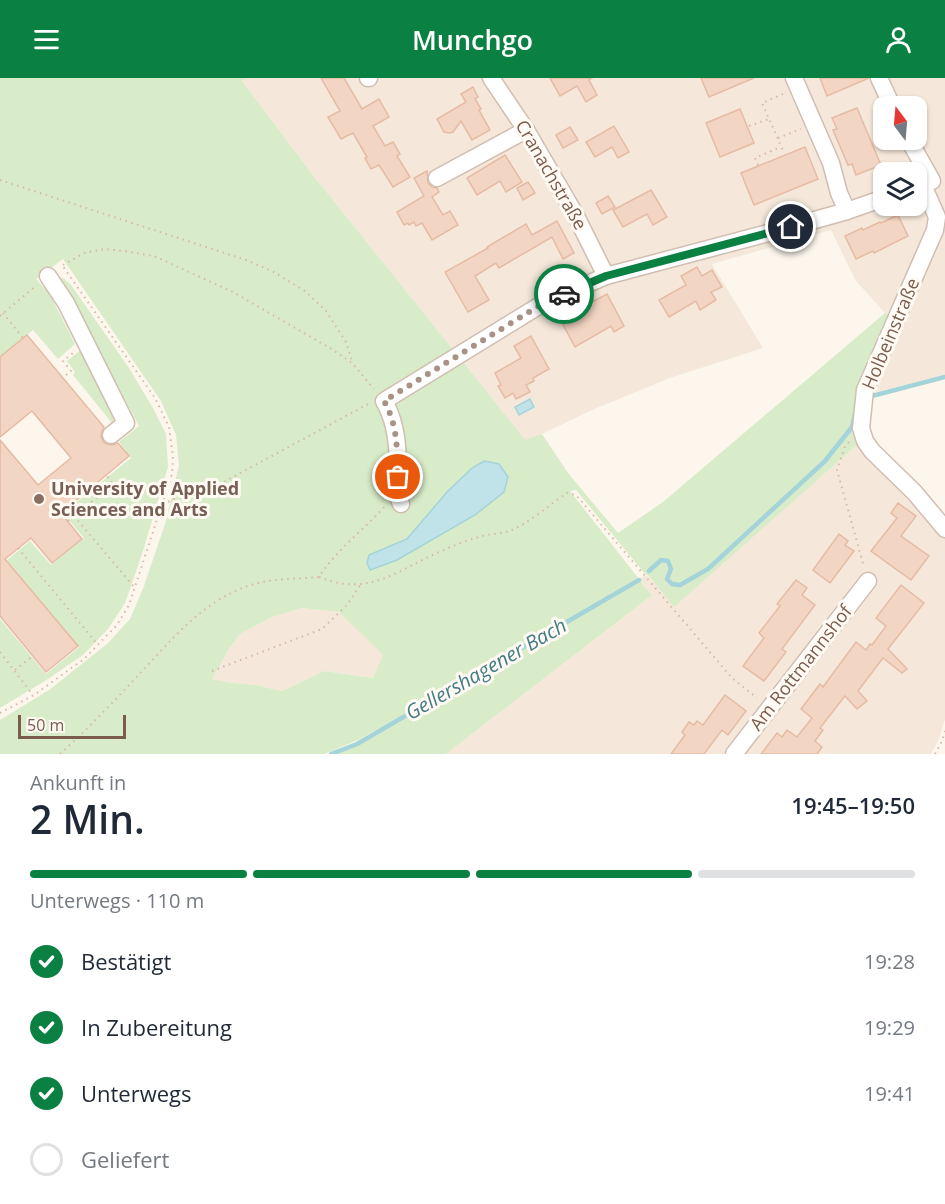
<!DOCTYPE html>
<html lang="de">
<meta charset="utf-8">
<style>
:root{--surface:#fff;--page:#f2f2f3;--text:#1f2937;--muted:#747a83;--line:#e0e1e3;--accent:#0b8043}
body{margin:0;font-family:"Open Sans",sans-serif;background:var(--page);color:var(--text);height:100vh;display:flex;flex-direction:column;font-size:22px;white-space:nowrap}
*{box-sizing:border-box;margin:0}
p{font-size:20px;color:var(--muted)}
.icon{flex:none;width:33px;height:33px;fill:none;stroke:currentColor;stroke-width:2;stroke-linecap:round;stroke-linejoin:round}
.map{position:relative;height:676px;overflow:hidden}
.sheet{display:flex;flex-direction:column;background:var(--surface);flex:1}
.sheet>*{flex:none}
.needle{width:39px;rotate:344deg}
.fabs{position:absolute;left:873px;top:18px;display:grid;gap:12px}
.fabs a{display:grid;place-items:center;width:54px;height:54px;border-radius:12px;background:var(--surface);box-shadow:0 2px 4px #0004;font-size:30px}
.scale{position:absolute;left:18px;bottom:15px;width:108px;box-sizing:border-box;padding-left:6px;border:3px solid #7a5c4d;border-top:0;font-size:16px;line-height:21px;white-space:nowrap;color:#7a5c4d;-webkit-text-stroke:4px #fffaf3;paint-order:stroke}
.pin{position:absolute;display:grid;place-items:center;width:51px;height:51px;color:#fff;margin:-26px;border:3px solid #fff;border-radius:50%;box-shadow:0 2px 6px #0007}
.courier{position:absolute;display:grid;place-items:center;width:60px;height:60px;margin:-30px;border:4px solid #0b8043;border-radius:50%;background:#fff;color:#222;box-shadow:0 2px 8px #0007}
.head em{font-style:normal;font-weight:600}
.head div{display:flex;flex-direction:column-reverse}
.head{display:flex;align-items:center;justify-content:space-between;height:102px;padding:0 30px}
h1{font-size:39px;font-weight:600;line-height:45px}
.bar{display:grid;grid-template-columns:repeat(4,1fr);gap:9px 6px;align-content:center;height:72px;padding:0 30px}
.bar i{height:8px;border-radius:4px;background:var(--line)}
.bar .active{background:var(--accent)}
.bar p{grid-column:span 4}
ol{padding:0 30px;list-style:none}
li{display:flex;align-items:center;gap:18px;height:66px}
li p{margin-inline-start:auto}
li .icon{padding:6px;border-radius:50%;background:var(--accent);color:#fff;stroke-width:4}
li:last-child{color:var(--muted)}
li i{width:33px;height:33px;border:3px solid var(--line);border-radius:50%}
header{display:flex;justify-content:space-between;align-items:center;height:78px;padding:0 30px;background:var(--accent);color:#fff;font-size:27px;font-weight:600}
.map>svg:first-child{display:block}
.residential{fill:#f5e8da;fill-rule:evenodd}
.green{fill:#d8ecc9;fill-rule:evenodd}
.water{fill:#bfe3e8;stroke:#a5d3da;stroke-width:1.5}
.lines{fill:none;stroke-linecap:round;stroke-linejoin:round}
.stream{stroke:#a5d3da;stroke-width:4.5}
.building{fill:#f3d5c3;stroke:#e6bba3;stroke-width:1.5}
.minor-casing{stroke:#d1beb0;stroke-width:19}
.path{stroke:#d9b8a5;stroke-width:2;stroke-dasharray:1.5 4.5;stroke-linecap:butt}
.minor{stroke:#fff;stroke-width:16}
.done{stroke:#a89285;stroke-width:6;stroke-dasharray:0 10.8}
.route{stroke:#0b8043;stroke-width:8}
.education-dot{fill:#8d6e63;stroke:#fffaf3;stroke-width:2}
.labels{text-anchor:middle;stroke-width:6;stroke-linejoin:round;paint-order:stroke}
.street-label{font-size:18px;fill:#7a5c4d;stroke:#fffaf3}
.education-label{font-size:18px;font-weight:bold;fill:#785e54;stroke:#fffaf3;text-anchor:start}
.water-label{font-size:20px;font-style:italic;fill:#437c86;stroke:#fffaf3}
</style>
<header><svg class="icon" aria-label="menu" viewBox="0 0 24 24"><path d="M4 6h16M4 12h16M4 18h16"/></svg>Munchgo<svg class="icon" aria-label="person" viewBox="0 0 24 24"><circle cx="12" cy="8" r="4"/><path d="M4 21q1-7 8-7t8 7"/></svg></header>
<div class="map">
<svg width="945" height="676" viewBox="0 0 945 676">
<rect width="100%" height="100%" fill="#fdf6ec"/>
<!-- residential -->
<g class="residential">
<path d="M 247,0 L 945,0 L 945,297 L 872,315 L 898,246 L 885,235 L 856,203 L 831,152 L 712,186 L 763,270 L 670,300 L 592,332 L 542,356 L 525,363 L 464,285 L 316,101 L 242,3 ZM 884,28 L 916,28 L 916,62 L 884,62 ZM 884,94 L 916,94 L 916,128 L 884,128 Z"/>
<path d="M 859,365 L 945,458 L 945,641 L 939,661 L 931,676 L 446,676 L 652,517 L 639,501 L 644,498 L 649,498 L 674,528 Z"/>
<path d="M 302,530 L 339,534 L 384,577 L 373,600 L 324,593 L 282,613 L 255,607 L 232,605 L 212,601 L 229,571 L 240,556 L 272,539 Z"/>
</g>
<!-- green -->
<g class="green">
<path d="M 0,0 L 247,0 L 242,3 L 316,101 L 464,285 L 525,362 L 542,356 L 568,395 L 618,455 L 663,424 L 885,235 L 898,246 L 872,315 L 859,365 L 674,529 L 649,498 L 645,496 L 576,412 L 570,413 L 639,501 L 420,628 L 358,662 L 324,676 L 0,676 L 0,642 L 49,612 L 107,566 L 130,541 L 144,508 L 166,443 L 179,387 L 176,357 L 161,323 L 63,181 L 36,201 L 49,215 L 75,266 L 58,281 L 33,252 L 0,279 ZM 302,530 L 339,534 L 383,577 L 373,600 L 324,593 L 282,613 L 255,607 L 232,605 L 212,601 L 229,571 L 240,556 L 272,539 Z"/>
<path d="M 56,199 L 63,200 L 71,207 L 129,290 L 153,330 L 166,356 L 168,389 L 143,473 L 125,525 L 108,551 L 83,577 L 48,601 L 0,630 L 0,541 L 46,596 L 79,569 L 7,482 L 30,463 L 51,487 L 84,460 L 63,435 L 131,380 L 119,364 L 139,348 L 73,223 Z"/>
<path d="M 82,271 L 118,340 L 112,345 L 73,297 L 75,294 L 67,283 Z"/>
<path d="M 640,503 L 652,517 L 446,676 L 334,676 L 358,667 Z"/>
</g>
<!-- water -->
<g class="water">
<path d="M 530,321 L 534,329 L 519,337 L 515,329 Z"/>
<path d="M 484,383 L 499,386 L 508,399 L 504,414 L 475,437 L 397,482 L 370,492 L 367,485 L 369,477 L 407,461 L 447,414 L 472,390 Z"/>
</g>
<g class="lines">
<!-- stream -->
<g class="stream">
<path d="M 872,318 L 945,299"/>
<path d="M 649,493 L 661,482 L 668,483 L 671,491 L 667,501 L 672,506 L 680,507 L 708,491 L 825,383 L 852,349 L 855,335"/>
<path d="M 331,676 L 357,666 L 639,502"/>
</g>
</g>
<!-- building -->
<g class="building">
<path d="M 321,0 L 344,0 L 362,31 L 379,21 L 389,39 L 373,48 L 385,68 L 393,64 L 400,76 L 397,78 L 410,99 L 393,109 L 379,87 L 371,91 L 365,80 L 367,79 L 353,55 L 341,61 L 328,39 L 340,33 Z"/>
<path d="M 550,0 L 592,0 L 589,2 L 597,17 L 586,24 L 577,8 L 560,18 Z"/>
<path d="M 701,0 L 754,0 L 709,19 Z"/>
<path d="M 820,0 L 869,0 L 827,18 Z"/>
<path d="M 473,9 L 478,19 L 475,21 L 481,31 L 479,32 L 490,52 L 472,62 L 461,43 L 453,54 L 450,55 L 444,54 L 437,41 L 466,24 L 461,16 Z"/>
<path d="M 857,30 L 881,87 L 856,97 L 852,86 L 848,87 L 833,52 L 837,51 L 832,40 Z"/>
<path d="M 740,31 L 754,65 L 720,79 L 706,45 Z"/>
<path d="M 614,48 L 629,74 L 618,80 L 612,69 L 595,79 L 586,64 Z"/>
<path d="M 570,49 L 578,62 L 563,70 L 556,57 Z"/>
<path d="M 805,69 L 818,101 L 754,127 L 741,95 Z"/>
<path d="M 505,77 L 522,104 L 506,114 L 500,103 L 477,117 L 467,100 Z"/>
<path d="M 427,93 L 428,105 L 432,109 L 437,110 L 439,114 L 432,119 L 443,137 L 450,133 L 458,147 L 432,162 L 422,145 L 416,148 L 414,144 L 409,147 L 408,145 L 404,147 L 397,134 L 424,118 L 414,100 Z"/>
<path d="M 528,104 L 535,115 L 523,122 L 517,110 Z"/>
<path d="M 651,112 L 667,139 L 653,147 L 647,136 L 623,149 L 613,132 Z"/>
<path d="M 608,118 L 615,129 L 602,136 L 596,125 Z"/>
<path d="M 898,137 L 908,158 L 874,175 L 873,173 L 856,181 L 845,158 L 862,150 L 863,152 L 880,144 L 881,145 Z"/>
<path d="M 557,143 L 574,175 L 563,181 L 552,159 L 499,190 L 496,185 L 475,198 L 489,222 L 468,234 L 445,194 L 488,170 L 487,169 L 526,146 L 532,157 Z"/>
<path d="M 697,189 L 702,198 L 712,192 L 722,209 L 711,214 L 716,222 L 700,232 L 696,223 L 669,239 L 659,222 L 686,207 L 681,198 Z"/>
<path d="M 607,216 L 624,248 L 614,254 L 611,248 L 575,269 L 560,241 Z"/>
<path d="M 27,257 L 104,349 L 102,353 L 101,358 L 103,364 L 107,366 L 112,367 L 118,365 L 129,378 L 61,435 L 82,461 L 52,485 L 31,460 L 5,481 L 78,568 L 46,594 L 0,538 L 0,362 L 38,407 L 71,380 L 32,333 L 0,359 L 0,279 Z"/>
<path d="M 531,258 L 549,291 L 533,300 L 534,303 L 526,307 L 530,314 L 516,321 L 513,315 L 505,320 L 498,308 L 501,307 L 495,295 L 521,280 L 514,268 Z"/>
<path d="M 898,425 L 916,438 L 901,458 L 929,478 L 911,502 L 871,473 L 897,440 L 891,435 Z"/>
<path d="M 839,456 L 848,463 L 845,467 L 854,473 L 830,505 L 813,492 Z"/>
<path d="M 796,502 L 807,510 L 802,517 L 815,527 L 782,571 L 786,574 L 764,603 L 743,588 L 764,560 L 759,555 L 780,528 L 777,526 Z"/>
<path d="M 901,507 L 924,525 L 888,571 L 907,591 L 902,595 L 883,580 L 858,613 L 867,623 L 857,631 L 845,618 L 820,650 L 823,652 L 815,663 L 822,669 L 817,676 L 761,676 L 777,655 L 782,659 L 787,652 L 797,659 L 812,640 L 801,631 L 820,606 L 823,609 L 856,564 L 866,572 L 870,566 L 872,567 L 886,548 L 876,540 Z"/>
<path d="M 725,617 L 746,633 L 728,657 L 722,652 L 704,676 L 671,676 L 685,657 L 682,654 L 689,644 L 694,647 L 697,643 L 703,647 Z"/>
</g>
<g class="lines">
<!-- minor casing -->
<g class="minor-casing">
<g id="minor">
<path d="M 368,0 L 369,0"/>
<path d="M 491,0 L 526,52 L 575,136 L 606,198"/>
<path d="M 794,0 L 831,85 L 839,115 L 847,133"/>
<path d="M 879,0 L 892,28"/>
<path d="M 909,62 L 932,103"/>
<path d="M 437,100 L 526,52"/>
<path d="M 923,107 L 937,139 L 935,152 L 865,312 L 861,350 L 865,363 L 872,373 L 915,415 L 945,451"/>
<path d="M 48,198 L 66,225 L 126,345 L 111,357"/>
<path d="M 401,426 C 395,412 397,412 397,398 C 399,372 397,346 384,323 L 542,226 L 606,198 L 772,154 L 847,133 L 884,120"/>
<path d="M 734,676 L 868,503"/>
</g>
</g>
<!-- path -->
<g class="path">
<path d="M 783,16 L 762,25 L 784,75"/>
<path d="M 749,48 L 769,41"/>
<path d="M 778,60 L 801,51"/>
<path d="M 758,87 L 755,80 L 781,69"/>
<path d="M 0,102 L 246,182 L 272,193 L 305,213 L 326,233 L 346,264 L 352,283"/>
<path d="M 63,187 L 84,175 L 104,171 L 124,173 L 154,178 L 233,214 L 330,270 L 352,285 L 374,311"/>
<path d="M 3,235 L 23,260"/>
<path d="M 0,238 L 37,207"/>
<path d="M 66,297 L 71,293 L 63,283 L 74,274"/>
<path d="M 849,364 L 845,369 L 837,392 L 864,489"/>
<path d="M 163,427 L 173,421 L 198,416 L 220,406 L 370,325"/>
<path d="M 74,438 L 135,510"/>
<path d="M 68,443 L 113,406 L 106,397"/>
<path d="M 18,470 L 98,567"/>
<path d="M 319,499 C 371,520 398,491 444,472 C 457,466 473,460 487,457 C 494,456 502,455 509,453 C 527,447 550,426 567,415 L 576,417 L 732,600 L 757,620"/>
<path d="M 0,574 L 33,617"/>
<path d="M 15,592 L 33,578"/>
<path d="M 212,593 L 322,551 L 348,526 L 360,507"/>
<path d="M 0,635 L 34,617 L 84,581 L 117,547 L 129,527 L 172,396 L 173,378 L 169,349 L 155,320 L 62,187"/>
<path d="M 60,676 C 90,649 117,620 144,591 C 175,558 206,521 251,507 C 273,500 297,501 319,499 C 336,472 364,452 385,428"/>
<path d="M 935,676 L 942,663 L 945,653"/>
</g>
<!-- minor -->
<use href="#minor" class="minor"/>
</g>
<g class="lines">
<!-- done -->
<path class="done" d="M 398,399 C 397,372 398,348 384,323 L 542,226 L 564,216"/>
<!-- route -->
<path class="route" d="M 564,216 L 606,198 L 791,149"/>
</g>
<!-- markers -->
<circle class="education-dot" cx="39" cy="421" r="6"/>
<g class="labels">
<!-- street labels -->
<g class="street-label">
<text transform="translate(551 97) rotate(60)" y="6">Cranachstraße</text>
<text transform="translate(891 256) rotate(-67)" y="6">Holbeinstraße</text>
<text transform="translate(801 590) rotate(-52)" y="6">Am Rottmannshof</text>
</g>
<!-- education labels -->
<g class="education-label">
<text x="51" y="417">University of Applied<tspan x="51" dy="21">Sciences and Arts</tspan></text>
</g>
<!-- water labels -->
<g class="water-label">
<text transform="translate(486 591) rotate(-30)" y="7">Gellershagener Bach</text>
</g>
</g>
</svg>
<div class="fabs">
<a><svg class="needle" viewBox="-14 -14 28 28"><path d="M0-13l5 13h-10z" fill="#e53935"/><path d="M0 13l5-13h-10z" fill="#747a83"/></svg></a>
<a><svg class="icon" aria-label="layers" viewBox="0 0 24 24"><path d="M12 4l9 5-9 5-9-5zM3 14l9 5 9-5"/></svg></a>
</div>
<div class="scale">50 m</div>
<div class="pin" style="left:398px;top:399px;background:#ea580c"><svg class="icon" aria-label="bag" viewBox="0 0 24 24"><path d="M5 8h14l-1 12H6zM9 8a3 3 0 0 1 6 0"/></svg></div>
<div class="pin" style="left:791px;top:149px;background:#1f2937"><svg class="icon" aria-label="home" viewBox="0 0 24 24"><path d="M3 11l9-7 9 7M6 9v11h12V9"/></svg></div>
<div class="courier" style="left:564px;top:216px"><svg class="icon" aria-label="car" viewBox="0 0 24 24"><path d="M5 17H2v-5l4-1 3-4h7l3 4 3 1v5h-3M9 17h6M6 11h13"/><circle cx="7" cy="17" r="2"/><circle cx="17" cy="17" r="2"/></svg></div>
</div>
<section class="sheet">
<div class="head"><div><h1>2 Min.</h1><p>Ankunft in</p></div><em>19:45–19:50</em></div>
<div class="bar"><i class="active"></i><i class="active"></i><i class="active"></i><i></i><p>Unterwegs · 110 m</p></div>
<ol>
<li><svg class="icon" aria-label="check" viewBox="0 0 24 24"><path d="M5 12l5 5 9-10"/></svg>Bestätigt<p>19:28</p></li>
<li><svg class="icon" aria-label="check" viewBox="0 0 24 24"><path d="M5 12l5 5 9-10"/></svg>In Zubereitung<p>19:29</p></li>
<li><svg class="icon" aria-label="check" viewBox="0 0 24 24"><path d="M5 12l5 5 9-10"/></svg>Unterwegs<p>19:41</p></li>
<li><i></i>Geliefert</li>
</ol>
</section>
